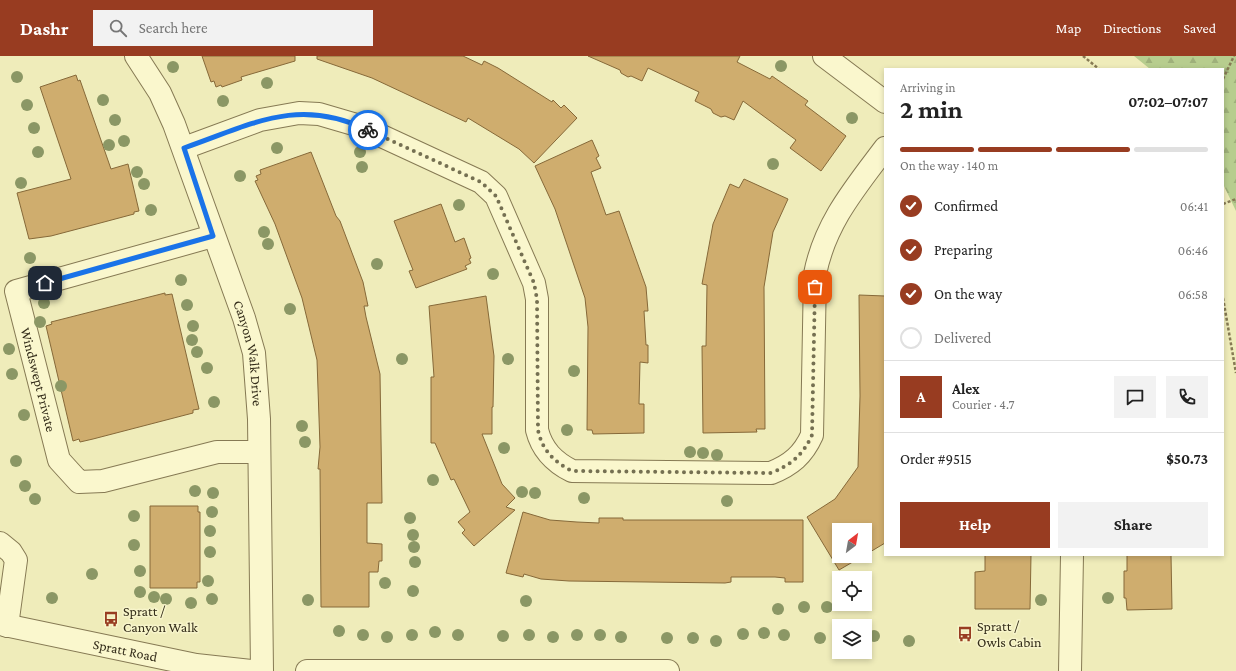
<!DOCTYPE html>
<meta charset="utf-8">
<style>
:root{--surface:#fff;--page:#f2f2f2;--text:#222;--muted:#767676;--line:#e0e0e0;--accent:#983c21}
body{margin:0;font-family:"Crimson Pro",serif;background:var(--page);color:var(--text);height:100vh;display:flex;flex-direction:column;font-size:15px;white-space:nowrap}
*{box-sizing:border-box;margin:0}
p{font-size:13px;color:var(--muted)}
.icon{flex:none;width:22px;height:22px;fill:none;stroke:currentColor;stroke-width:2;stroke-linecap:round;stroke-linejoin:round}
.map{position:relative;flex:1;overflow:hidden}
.drawer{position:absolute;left:884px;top:12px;width:340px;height:488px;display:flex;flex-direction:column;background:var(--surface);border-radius:0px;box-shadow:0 2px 6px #0003}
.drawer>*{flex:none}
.needle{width:26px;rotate:31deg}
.fabs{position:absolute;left:832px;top:467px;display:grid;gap:8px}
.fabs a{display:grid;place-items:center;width:40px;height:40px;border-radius:0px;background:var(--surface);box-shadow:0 2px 6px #0003;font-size:20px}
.pin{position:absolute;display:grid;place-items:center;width:34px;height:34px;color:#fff;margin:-17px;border-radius:8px;box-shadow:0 2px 6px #0006}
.courier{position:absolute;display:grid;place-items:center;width:40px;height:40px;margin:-20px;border:3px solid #1a73e8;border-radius:50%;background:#fff;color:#222;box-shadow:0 1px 5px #0007}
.overview em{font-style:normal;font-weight:700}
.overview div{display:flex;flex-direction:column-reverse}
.overview{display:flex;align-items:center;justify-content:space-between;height:68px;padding:0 16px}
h1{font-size:26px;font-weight:700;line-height:30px}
.bar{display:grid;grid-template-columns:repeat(4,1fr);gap:6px 4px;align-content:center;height:48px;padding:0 16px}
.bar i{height:5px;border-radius:3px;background:var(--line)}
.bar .selected{background:var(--accent)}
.bar p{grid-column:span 4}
.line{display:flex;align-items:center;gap:10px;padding:0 16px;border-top:1px solid var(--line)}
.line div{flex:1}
.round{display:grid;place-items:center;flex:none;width:42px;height:42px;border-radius:0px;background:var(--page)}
ol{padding:0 16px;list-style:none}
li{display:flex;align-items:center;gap:12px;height:44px}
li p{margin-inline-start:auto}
li .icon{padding:4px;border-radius:50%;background:var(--accent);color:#fff;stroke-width:4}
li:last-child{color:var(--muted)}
li i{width:22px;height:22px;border:2px solid var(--line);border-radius:50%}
.button{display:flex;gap:8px;margin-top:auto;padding:8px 16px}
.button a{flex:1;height:46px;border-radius:0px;background:var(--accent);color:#fff;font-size:16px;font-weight:700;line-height:46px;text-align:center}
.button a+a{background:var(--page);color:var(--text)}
header{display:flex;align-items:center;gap:24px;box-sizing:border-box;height:56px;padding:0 20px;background:var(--accent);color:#fff}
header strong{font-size:19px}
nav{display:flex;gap:22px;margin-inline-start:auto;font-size:14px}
.search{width:280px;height:36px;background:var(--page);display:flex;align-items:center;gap:10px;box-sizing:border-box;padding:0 14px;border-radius:0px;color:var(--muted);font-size:15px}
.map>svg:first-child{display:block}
.forest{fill:url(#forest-firs)}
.building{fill:#cfad6e;stroke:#866939}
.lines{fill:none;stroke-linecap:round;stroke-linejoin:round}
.minor-casing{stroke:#867a54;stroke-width:24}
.path{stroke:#867a54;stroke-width:2.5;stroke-dasharray:3 2;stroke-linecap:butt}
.minor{stroke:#faf7cd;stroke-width:22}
.tree{fill:#8b9765}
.done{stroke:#757052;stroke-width:4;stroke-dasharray:0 7.2}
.route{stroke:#1a73e8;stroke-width:5}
.labels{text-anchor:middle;stroke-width:3;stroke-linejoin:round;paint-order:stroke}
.street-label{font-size:14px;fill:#342d1a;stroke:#f7f4ca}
.poi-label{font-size:14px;fill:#342d1a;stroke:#f7f4ca;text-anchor:start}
</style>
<header>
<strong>Dashr</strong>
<div class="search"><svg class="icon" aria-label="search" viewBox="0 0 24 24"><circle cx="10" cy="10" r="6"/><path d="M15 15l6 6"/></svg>Search here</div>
<nav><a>Map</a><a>Directions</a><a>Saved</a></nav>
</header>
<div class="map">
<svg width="1236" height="615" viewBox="0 0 1236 615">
<defs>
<pattern id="forest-firs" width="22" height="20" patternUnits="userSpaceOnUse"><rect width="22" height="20" fill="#b7cd8e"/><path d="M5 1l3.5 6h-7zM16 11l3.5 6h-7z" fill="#9eb07a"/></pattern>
</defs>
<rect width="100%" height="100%" fill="#efecba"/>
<!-- forest -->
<path class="forest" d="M 1134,0 L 1236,0 L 1236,155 L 1223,128 L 1223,13 L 1150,13 Z"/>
<!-- building -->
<g class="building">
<path d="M 202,0 L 295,0 L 295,5 L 241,21 L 242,24 L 222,31 L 221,29 L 216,31 L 214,25 L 211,26 Z"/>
<path d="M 317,0 L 463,0 L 482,9 L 484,5 L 498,12 L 552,46 L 553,44 L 561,52 L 564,49 L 577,62 L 534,107 L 519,93 L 468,62 L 466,66 L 372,22 L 317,3 Z"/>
<path d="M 588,0 L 740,0 L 737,6 L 770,23 L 772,20 L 808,45 L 805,49 L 846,80 L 821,115 L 790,92 L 796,84 L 743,45 L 734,64 L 725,60 L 721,61 L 713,57 L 711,53 L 695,45 L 699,36 L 648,12 L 642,25 L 631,20 L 628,21 L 621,17 L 620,14 Z"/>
<path d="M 76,19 L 78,25 L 80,24 L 111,113 L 128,108 L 139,155 L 134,156 L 134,158 L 104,166 L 51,180 L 29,183 L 17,137 L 71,123 L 40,31 Z"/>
<path d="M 592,84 L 599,100 L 596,102 L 601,112 L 591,116 L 606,159 L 619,155 L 646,231 L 648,255 L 644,255 L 646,289 L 648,289 L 648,307 L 640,306 L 639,348 L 644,348 L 644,377 L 593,378 L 592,374 L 587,374 L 588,271 L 585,242 L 555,153 L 535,110 Z"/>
<path d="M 311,96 L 336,160 L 340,165 L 363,226 L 368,250 L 364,250 L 366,261 L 380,318 L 382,447 L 367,447 L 367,487 L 382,488 L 382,505 L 379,505 L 378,516 L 369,516 L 369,551 L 321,551 L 320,413 L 318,413 L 320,391 L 317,304 L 302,242 L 275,168 L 255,125 L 258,124 L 256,120 L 261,118 L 260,114 Z"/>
<path d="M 744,123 L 788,143 L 773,176 L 764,231 L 765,373 L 756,373 L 757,376 L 703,377 L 702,290 L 706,290 L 707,229 L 702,228 L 713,168 L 730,128 L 739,132 Z"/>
<path d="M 441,148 L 455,186 L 464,182 L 471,202 L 469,203 L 471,207 L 465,210 L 467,213 L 416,232 L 409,215 L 413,214 L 409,204 L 394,165 Z"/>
<path d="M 165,237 L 165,239 L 172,238 L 199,353 L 193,354 L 193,357 L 93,383 L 80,386 L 79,383 L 73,385 L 46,270 L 52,268 L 51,266 Z"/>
<path d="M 859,239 L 885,240 L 885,487 L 865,499 L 865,474 L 839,474 L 839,500 L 863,500 L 839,514 L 807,461 L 835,443 L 858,411 L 860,340 Z"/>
<path d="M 486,240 L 494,300 L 493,351 L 492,351 L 492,378 L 482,378 L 502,428 L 515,442 L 506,451 L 515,454 L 474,490 L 462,477 L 465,474 L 458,466 L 470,456 L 454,423 L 451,424 L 435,387 L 431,387 L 431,321 L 434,321 L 429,250 Z"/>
<path d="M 150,450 L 198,450 L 198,456 L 200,456 L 200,526 L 197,526 L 197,532 L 150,532 Z"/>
<path d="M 523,456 L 550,464 L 577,466 L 599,467 L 599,462 L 623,462 L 623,464 L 803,464 L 803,526 L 785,526 L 785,522 L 775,521 L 731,521 L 731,526 L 725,527 L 569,525 L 541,523 L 524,518 L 523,521 L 506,517 Z"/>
<path d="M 985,499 L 1031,499 L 1030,553 L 975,553 L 975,516 L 985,515 Z"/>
<path d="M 1127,499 L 1171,499 L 1172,553 L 1127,554 L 1126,542 L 1124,542 L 1124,515 L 1127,515 Z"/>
</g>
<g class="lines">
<!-- minor casing -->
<g class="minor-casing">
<g id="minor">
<path id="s1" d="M 136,0 L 160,37 L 174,68 L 244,262 L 254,297 L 259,363 L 262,615"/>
<path d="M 824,0 L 885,46"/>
<path d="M 184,92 L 260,64 L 299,57 L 319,58 L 360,70 L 481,126 L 496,140 L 534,227 L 537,243 L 537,374 C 542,394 554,406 572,415 L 771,417 C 791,409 803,399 812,379 L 815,218 C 825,167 855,132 885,92"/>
<path id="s2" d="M 213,180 L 16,235 L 59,404 L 79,426 L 103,425 L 217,396 L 259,396"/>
<path d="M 0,487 L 11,496 L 16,504 L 7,570"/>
<path id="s3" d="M 0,568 L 196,609 L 251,615"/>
<path d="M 307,615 L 668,615"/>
<path d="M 1070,615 L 1072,499"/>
</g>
</g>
<!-- path -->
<g class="path">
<path d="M 1083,0 L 1099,13"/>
<path d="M 1223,23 L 1234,0"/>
<path d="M 1223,148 L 1236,143"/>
<path d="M 1223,242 L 1236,317"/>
</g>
<!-- minor -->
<use href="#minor" class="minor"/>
</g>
<!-- trees -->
<g class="tree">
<circle cx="781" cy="10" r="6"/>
<circle cx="173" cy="11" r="6"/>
<circle cx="17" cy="21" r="6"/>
<circle cx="267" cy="27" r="6"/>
<circle cx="103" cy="44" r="6"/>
<circle cx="223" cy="45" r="6"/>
<circle cx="27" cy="49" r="6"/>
<circle cx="852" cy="62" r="6"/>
<circle cx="115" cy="64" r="6"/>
<circle cx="34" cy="72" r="6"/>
<circle cx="124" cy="85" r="6"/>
<circle cx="109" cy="89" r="6"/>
<circle cx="277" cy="92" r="6"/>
<circle cx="38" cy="96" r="6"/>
<circle cx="360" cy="96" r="6"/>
<circle cx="773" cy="108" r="6"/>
<circle cx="362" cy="111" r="6"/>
<circle cx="137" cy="116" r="6"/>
<circle cx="240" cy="120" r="6"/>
<circle cx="21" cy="127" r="6"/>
<circle cx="144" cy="128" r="6"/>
<circle cx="459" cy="149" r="6"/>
<circle cx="151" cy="154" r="6"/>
<circle cx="264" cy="176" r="6"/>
<circle cx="268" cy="188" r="6"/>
<circle cx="30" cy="202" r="6"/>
<circle cx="377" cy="208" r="6"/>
<circle cx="493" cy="218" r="6"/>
<circle cx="181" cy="224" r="6"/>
<circle cx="44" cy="247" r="6"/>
<circle cx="187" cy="249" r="6"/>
<circle cx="290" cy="253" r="6"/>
<circle cx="40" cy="266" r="6"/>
<circle cx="193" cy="270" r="6"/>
<circle cx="192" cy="284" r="6"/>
<circle cx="9" cy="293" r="6"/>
<circle cx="197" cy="296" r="6"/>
<circle cx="402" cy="303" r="6"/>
<circle cx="508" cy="303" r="6"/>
<circle cx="207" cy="312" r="6"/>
<circle cx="574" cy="315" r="6"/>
<circle cx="12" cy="318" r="6"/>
<circle cx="61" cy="330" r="6"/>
<circle cx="214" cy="346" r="6"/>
<circle cx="24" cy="359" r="6"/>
<circle cx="302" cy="370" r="6"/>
<circle cx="567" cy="374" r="6"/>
<circle cx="305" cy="386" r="6"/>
<circle cx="504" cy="392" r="6"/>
<circle cx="690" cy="396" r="6"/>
<circle cx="703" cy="397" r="6"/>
<circle cx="717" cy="399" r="6"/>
<circle cx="16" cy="405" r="6"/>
<circle cx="433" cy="424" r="6"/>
<circle cx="25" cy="430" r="6"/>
<circle cx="195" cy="435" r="6"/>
<circle cx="522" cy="436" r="6"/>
<circle cx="213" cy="437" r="6"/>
<circle cx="535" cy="437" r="6"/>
<circle cx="584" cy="442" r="6"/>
<circle cx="35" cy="443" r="6"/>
<circle cx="727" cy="445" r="6"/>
<circle cx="212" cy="456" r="6"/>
<circle cx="134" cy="460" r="6"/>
<circle cx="410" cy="462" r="6"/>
<circle cx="210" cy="475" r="6"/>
<circle cx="413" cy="479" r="6"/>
<circle cx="134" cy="489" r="6"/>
<circle cx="414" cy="491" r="6"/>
<circle cx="210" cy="496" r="6"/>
<circle cx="415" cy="506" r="6"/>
<circle cx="140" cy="515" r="6"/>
<circle cx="92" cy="518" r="6"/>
<circle cx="208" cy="525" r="6"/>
<circle cx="385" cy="527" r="6"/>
<circle cx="413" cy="535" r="6"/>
<circle cx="140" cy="536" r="6"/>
<circle cx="154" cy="541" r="6"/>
<circle cx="52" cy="542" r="6"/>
<circle cx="1108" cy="542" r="6"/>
<circle cx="166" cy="543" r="6"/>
<circle cx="212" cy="543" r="6"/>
<circle cx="308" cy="544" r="6"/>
<circle cx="1041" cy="544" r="6"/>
<circle cx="526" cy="545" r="6"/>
<circle cx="191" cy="547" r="6"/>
<circle cx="804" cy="551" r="6"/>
<circle cx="827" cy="551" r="6"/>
<circle cx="778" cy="553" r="6"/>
<circle cx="339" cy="575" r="6"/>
<circle cx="435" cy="576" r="6"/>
<circle cx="764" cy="577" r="6"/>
<circle cx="743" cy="578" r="6"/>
<circle cx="363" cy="579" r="6"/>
<circle cx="412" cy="579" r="6"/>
<circle cx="458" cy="579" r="6"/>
<circle cx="529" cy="579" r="6"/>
<circle cx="577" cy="579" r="6"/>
<circle cx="600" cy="579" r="6"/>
<circle cx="784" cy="579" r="6"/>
<circle cx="503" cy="580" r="6"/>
<circle cx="874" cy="580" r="6"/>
<circle cx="387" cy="581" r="6"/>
<circle cx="553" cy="581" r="6"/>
<circle cx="621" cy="581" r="6"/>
<circle cx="667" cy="582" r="6"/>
<circle cx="693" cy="582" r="6"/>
<circle cx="820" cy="582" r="6"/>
<circle cx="716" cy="585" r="6"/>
<circle cx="909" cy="585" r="6"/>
</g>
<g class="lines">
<!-- done -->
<path class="done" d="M 368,74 L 481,126 L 496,140 L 534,227 L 537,243 L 538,374 C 542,394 554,406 572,415 L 771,417 C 791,409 803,399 812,379 L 815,231"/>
<!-- route -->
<path class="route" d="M 45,227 L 213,180 L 184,92 C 251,69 297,40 368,74"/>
</g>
<!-- icons -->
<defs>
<g id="bus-bare" transform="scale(1.2)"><path d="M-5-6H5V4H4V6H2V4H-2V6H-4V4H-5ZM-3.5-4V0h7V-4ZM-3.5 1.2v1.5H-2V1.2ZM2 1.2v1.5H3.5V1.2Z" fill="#983c21" stroke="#f7f4ca" stroke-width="2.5" paint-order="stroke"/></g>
</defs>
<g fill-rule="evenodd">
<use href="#bus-bare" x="111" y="563"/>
<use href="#bus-bare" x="965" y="578"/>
</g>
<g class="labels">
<!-- street labels -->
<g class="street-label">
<text dy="5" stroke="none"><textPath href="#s1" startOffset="320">Canyon Walk Drive</textPath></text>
<text dy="5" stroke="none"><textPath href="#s2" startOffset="296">Windswept Private</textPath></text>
<text dy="5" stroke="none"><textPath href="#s3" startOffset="128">Spratt Road</textPath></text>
</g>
<!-- poi labels -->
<g class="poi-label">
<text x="123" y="560">Spratt /<tspan x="123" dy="16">Canyon Walk</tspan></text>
<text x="977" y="575">Spratt /<tspan x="977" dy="16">Owls Cabin</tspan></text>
</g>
</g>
</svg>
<div class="fabs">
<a><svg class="needle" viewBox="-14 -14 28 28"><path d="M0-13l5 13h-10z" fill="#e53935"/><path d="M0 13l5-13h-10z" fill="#767676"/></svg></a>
<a><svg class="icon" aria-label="locate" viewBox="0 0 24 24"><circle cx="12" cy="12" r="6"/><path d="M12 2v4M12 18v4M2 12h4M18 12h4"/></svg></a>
<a><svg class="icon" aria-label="layers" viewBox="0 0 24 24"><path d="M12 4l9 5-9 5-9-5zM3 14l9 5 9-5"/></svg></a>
</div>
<div class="pin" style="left:815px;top:231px;background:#ea580c"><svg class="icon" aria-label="bag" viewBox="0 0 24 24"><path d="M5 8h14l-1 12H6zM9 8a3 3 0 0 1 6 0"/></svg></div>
<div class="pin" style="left:45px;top:227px;background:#1f2937"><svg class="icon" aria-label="home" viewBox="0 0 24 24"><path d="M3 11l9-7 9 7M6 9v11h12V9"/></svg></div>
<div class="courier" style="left:368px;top:74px"><svg class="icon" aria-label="bike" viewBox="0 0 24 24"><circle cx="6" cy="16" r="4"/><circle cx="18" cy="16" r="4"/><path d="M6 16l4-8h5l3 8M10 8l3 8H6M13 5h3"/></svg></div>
<section class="drawer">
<div class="overview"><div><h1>2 min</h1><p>Arriving in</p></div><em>07:02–07:07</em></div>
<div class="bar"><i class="selected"></i><i class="selected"></i><i class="selected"></i><i></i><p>On the way · 140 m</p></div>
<ol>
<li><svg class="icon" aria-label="check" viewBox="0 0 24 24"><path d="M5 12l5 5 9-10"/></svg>Confirmed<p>06:41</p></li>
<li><svg class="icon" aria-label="check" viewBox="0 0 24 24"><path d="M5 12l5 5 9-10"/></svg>Preparing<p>06:46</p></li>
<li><svg class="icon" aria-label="check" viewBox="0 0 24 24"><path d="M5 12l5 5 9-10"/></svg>On the way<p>06:58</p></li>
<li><i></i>Delivered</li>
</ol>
<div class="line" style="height:72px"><b class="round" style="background:var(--accent);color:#fff">A</b><div><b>Alex</b><p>Courier · 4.7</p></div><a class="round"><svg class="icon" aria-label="chat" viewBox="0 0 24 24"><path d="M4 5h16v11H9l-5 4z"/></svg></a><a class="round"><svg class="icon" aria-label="phone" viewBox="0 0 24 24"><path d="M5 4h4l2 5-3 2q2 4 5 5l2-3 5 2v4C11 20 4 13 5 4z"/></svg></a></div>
<div class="line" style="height:52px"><div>Order #9515</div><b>$50.73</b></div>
<div class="button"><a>Help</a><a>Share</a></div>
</section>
</div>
